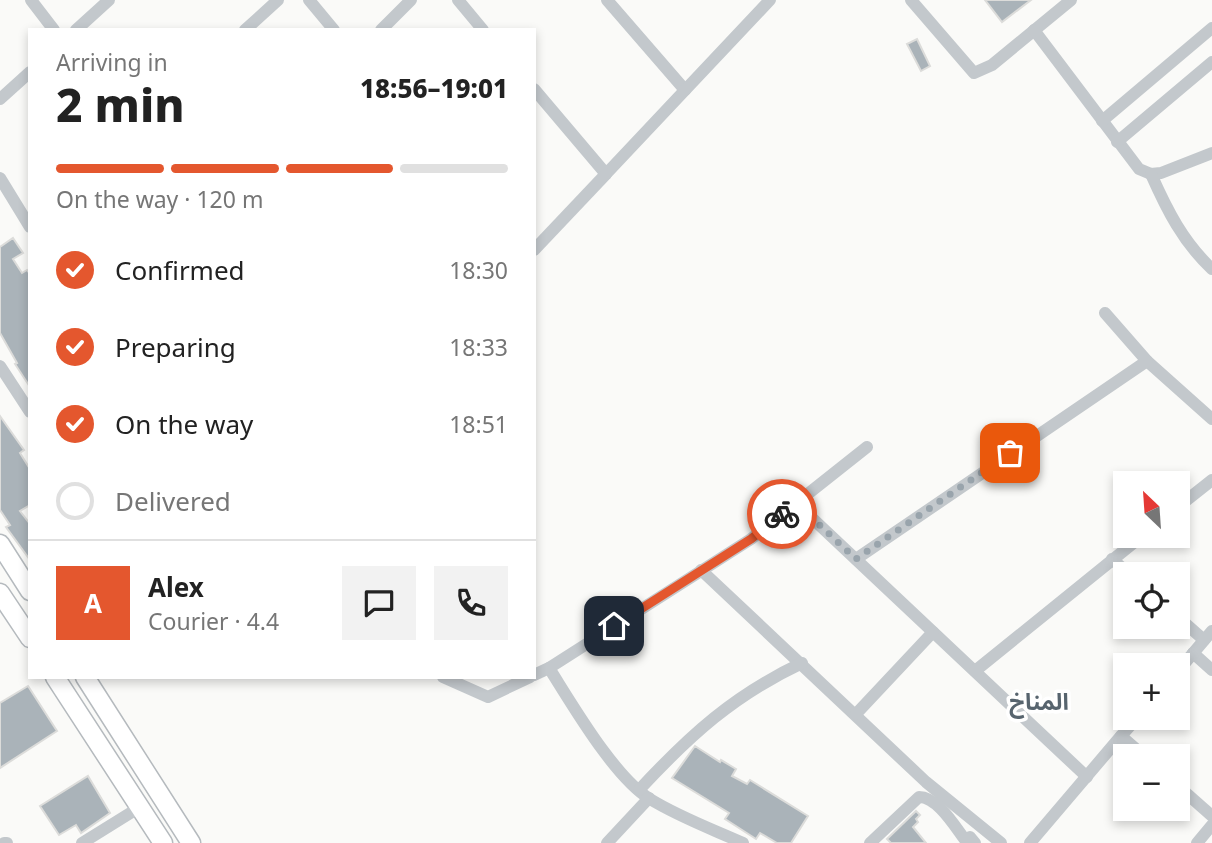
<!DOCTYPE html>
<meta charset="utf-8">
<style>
:root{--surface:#fff;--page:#f2f2f2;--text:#222;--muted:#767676;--line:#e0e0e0;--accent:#e4572e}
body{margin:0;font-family:"Noto Sans","Noto Sans Arabic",sans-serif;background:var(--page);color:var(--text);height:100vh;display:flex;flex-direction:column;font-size:26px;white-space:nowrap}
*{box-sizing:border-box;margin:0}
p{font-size:23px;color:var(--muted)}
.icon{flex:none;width:38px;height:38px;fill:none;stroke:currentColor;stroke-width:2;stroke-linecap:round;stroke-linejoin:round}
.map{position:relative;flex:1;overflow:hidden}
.side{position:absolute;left:28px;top:28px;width:508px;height:651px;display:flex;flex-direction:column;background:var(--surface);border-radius:0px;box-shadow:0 4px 10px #0003}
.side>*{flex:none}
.needle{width:46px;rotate:335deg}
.fabs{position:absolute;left:1113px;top:471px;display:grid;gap:14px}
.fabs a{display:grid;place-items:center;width:77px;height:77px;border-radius:0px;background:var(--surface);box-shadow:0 4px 10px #0003;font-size:35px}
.pin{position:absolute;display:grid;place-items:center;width:60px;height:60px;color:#fff;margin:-30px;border-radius:14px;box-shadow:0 4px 10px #0006}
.courier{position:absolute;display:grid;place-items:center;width:70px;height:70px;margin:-35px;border:5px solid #e4572e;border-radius:50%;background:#fff;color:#222;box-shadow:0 2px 9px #0007}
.summary em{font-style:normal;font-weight:800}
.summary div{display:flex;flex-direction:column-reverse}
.summary{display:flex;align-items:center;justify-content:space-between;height:119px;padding:0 28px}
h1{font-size:46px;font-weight:800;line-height:52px}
.bar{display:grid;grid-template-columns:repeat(4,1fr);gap:10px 7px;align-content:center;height:84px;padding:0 28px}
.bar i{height:9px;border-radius:5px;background:var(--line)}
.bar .on{background:var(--accent)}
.bar p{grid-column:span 4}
.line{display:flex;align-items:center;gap:18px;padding:0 28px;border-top:2px solid var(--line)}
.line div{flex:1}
.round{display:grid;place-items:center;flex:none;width:74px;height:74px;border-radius:0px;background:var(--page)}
ol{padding:0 28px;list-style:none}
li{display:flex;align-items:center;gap:21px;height:77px}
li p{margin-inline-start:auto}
li .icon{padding:7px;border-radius:50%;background:var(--accent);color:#fff;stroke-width:4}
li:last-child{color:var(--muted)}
li i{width:38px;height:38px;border:4px solid var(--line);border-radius:50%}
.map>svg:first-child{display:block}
.building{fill:#aab3b9;stroke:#dcdcda;stroke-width:2}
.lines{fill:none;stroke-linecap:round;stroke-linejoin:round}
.primary-casing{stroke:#b5babe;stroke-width:21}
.street{stroke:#c3c8cc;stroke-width:12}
.primary{stroke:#fff;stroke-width:18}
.done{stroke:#99a4ac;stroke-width:7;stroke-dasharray:0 12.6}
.route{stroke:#e4572e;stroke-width:9}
.labels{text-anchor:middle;stroke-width:7;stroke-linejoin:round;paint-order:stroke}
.neighbourhood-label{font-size:23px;font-weight:bold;fill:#57646e;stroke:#fff}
</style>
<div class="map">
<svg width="1212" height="843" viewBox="0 0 1212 843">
<rect width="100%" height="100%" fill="#fafaf8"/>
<!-- building -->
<g class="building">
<path d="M 985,0 L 1031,0 L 1002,22 Z"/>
<path d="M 917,39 L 930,66 L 921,71 L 907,44 Z"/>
<path d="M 13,238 L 23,253 L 13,259 L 22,273 L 27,270 L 30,274 L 30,387 L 15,364 L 17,363 L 0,333 L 0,247 Z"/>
<path d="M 0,416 L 24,450 L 20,453 L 30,469 L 30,505 L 20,511 L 30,524 L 30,560 L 6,527 L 10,525 L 0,510 Z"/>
<path d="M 28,686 L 57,731 L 0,768 L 0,703 Z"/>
<path d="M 695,746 L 720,762 L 721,760 L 736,769 L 732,776 L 747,784 L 750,780 L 808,816 L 791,843 L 777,843 L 760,833 L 756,839 L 725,819 L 729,813 L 672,778 Z"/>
<path d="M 88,776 L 110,813 L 81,833 L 76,825 L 59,835 L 40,806 Z"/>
<path d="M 916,811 L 920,815 L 916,819 L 918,822 L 913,827 L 926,843 L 891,843 L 887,839 Z"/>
</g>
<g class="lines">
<!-- primary casing -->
<g class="primary-casing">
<g id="primary">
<path d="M 0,544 L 30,591"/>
<path d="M 0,593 L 30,638"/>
<path d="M 55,677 L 163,843"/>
<path d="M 85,677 L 191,843"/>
</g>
</g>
<!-- street -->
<g class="street">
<path d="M 31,0 L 54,30"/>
<path d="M 309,0 L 334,30"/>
<path d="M 458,0 L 483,30"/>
<path d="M 607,0 L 685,90"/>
<path d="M 911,0 L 974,73 L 992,65 L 1071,0"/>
<path d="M 76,30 L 109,0"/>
<path d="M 245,30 L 278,0"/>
<path d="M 381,30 L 411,0"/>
<path d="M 1034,30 L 1139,169 L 1151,174 L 1161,173 L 1212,153"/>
<path d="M 534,89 L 606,174 L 770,0"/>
<path d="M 0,99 L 30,72"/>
<path d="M 1102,121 L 1212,28"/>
<path d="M 1117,142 L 1212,62"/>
<path d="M 1151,174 C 1167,210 1183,242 1212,269"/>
<path d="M 0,178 L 30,227"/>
<path d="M 534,250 L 606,174"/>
<path d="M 1147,361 L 1212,419"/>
<path d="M 0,366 L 30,412"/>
<path d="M 796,503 L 1087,777"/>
<path d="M 1178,507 L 1212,480"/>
<path d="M 856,559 L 1147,361 L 1105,313"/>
<path d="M 1112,559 L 1129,574"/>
<path d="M 701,570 L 926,782 L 1001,843"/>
<path d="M 1178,617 L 1204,640"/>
<path d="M 1193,653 L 1212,670"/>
<path d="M 549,668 L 751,539 L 867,447"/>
<path d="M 975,671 L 1142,536"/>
<path d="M 1178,671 L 1212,631"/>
<path d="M 534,675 L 549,668 C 572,704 614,777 650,799 C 679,817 712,829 743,843"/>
<path d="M 443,677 L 488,697 L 530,677"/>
<path d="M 856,714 L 933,632"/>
<path d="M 1121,736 L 1137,718"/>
<path d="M 1178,786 L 1212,816"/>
<path d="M 639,790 C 690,735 734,695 802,663"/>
<path d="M 4,843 L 7,843"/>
<path d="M 82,843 L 140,807"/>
<path d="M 607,843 L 649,798"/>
<path d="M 870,843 L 919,797 C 938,797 955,827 966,841 L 970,837 L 975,843"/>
<path d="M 1030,843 L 1121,736 L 1144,756"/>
<path d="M 1197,843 L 1212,825"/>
</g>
<!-- primary -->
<use href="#primary" class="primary"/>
</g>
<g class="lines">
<!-- done -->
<path class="done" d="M 782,514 L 796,503 L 856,559 L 1010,453"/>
<!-- route -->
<path class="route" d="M 614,626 L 751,539 L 782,514"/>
</g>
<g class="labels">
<!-- neighbourhood labels -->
<g class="neighbourhood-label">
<text x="1039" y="710">المناخ</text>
</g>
</g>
</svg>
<div class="fabs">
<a><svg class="needle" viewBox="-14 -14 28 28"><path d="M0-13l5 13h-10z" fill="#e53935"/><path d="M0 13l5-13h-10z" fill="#767676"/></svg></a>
<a><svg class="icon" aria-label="locate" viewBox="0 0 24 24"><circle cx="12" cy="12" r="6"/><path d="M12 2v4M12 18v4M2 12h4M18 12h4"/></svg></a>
<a>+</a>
<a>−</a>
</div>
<div class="pin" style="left:1010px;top:453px;background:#ea580c"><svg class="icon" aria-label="bag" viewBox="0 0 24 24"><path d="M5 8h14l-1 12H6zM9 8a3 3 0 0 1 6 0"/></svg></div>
<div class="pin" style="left:614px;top:626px;background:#1f2937"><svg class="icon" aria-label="home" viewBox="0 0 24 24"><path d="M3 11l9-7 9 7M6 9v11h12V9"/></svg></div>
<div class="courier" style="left:782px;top:514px"><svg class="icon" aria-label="bike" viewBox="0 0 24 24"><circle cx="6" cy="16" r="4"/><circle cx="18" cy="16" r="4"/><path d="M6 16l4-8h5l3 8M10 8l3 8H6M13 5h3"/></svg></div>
<section class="side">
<div class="summary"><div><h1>2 min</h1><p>Arriving in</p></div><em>18:56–19:01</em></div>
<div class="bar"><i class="on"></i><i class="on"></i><i class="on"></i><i></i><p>On the way · 120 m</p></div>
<ol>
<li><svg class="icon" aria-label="check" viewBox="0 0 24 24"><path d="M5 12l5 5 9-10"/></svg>Confirmed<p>18:30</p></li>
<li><svg class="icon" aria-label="check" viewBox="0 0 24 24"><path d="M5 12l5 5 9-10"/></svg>Preparing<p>18:33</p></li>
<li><svg class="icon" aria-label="check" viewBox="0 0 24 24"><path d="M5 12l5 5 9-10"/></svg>On the way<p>18:51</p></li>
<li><i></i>Delivered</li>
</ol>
<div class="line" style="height:126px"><b class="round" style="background:var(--accent);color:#fff">A</b><div><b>Alex</b><p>Courier · 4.4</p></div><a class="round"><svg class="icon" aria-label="chat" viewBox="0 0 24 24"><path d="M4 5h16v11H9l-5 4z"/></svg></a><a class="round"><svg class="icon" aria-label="phone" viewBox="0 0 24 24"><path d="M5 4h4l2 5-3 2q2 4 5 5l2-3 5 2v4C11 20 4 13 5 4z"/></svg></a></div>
</section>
</div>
